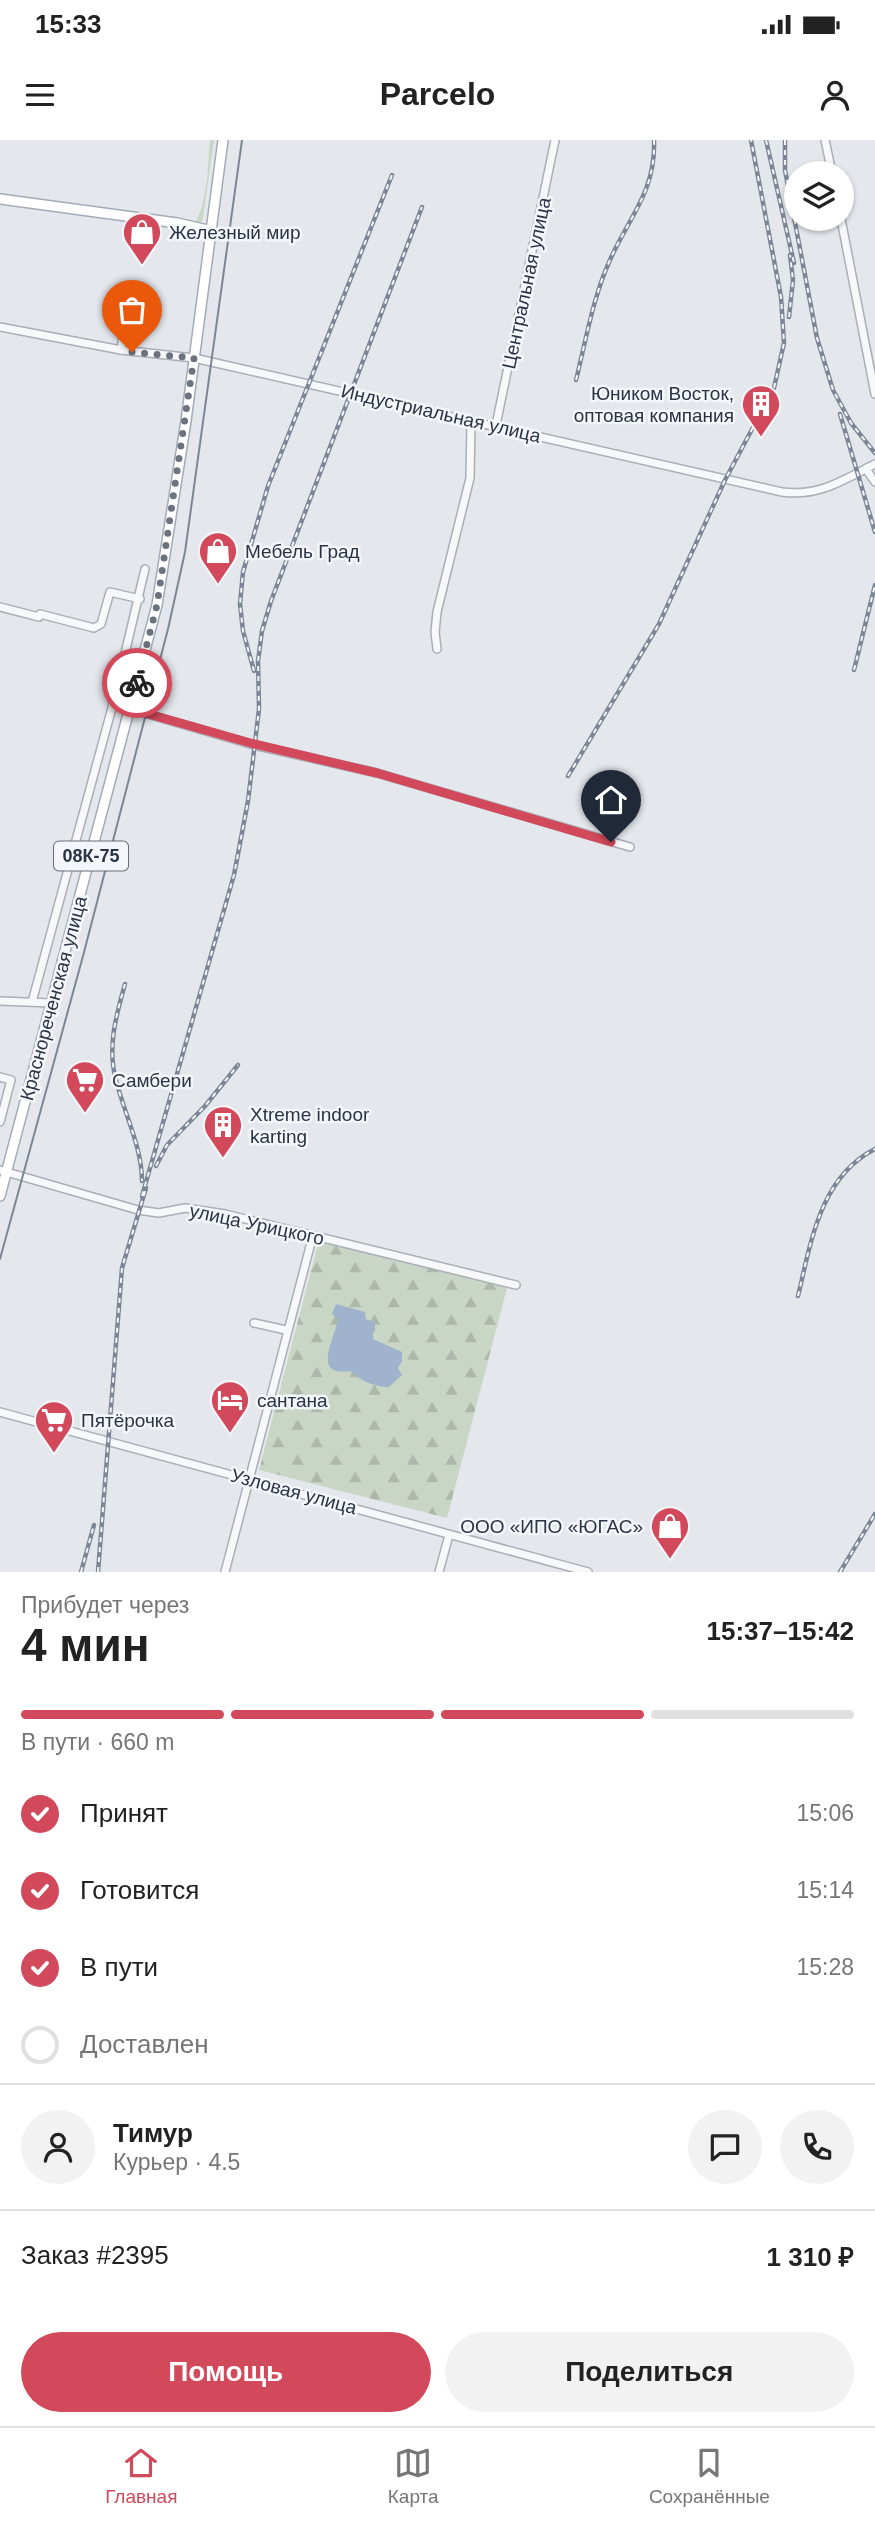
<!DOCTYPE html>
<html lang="ru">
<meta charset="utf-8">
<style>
:root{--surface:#fff;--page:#f2f2f2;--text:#222;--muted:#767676;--line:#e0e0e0;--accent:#d1495b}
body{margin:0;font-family:Arial,sans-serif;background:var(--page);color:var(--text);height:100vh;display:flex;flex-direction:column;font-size:26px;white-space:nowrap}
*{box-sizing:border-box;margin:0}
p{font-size:23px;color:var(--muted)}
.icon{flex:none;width:38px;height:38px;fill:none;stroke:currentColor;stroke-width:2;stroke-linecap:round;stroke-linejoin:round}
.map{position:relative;height:1432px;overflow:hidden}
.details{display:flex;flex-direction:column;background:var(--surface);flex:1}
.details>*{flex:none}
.buttons{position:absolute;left:784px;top:21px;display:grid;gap:14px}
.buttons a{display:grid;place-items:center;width:70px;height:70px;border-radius:50%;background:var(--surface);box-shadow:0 2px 5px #0004;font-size:35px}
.pin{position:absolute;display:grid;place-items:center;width:60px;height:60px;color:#fff;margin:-72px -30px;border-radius:50% 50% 50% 0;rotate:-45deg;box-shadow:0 0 7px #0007}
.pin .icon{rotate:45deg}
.courier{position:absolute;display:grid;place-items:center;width:70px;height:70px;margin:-35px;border:5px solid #d1495b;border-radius:50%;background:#fff;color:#222;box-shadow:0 2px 9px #0007}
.head em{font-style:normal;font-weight:800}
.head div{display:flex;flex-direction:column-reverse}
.head{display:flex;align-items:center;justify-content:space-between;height:119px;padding:0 21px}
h1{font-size:46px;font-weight:800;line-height:52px}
.bar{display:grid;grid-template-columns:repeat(4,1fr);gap:10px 7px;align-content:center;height:84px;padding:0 21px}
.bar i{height:9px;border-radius:5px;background:var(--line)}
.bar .selected{background:var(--accent)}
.bar p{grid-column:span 4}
.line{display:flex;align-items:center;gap:18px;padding:0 21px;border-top:2px solid var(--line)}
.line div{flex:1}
.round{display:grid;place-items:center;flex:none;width:74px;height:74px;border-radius:37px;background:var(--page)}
ol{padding:0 21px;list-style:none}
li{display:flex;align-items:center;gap:21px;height:77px}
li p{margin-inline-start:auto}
li .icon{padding:7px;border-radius:50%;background:var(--accent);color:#fff;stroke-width:4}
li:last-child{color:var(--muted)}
li i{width:38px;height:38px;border:4px solid var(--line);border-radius:50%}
.primary-button{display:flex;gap:14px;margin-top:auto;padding:14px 21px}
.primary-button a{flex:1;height:80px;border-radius:42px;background:var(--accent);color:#fff;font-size:28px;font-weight:800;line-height:80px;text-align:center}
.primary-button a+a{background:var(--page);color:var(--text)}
.status{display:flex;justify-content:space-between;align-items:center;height:49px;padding:0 35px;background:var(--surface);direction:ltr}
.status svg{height:19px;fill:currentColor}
header{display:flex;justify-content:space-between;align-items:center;height:91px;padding:0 21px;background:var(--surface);font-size:32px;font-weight:800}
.dock{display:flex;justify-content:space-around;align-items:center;height:98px;border-top:2px solid var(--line);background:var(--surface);font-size:19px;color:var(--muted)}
.dock a{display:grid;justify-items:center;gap:4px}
.dock .selected{color:var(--accent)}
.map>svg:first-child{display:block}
.grass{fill:url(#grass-tufts)}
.forest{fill:url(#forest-firs)}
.water{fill:#9fb4cc}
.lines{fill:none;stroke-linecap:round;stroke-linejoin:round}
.minor-casing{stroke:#a9aeb7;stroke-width:10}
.major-casing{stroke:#a3abb8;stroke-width:12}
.minor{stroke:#f7f8fa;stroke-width:7}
.major{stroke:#fff;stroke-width:9}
.tram{stroke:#7d8696;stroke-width:2}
.rail-casing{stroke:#7d8696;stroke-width:4.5}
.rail{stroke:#f4f6f9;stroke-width:2;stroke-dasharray:5;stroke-linecap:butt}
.done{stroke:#6c737f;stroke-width:7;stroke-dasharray:0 12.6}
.route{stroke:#d1495b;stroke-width:9}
.labels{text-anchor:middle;stroke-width:5;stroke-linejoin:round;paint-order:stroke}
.shield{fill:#f4f6f9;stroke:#676e7b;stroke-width:2}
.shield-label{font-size:18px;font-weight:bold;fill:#2b3445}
.poi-label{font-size:19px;fill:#2b3445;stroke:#f4f6f9;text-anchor:start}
.street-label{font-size:19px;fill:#2b3445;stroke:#f4f6f9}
</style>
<div class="status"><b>15:33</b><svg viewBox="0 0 49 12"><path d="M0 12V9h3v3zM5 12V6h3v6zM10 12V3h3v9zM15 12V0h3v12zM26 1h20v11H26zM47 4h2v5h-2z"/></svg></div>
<header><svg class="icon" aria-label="menu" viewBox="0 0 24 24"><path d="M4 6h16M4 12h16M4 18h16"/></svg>Parcelo<svg class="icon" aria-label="person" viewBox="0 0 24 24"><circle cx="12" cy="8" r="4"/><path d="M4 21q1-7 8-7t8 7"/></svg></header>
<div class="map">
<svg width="875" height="1432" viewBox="0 0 875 1432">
<defs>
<pattern id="grass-tufts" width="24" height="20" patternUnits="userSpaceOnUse" patternTransform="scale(1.75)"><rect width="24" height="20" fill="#c9d6c5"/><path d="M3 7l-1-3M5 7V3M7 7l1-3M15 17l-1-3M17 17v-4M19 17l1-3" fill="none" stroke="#adb8ab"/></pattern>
<pattern id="forest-firs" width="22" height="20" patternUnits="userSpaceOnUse" patternTransform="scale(1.75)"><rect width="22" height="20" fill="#c9d6c5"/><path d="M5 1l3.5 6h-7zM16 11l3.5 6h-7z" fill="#adb8ab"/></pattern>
</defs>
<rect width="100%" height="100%" fill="#e4e7ec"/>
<!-- grass -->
<path class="grass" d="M 210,0 L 214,0 L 203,77 L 201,83 L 195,84 L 202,67 L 207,40 Z"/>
<!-- forest -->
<path class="forest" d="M 319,1100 L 507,1148 L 447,1378 L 259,1330 Z"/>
<!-- water -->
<path class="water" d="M 336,1164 L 365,1172 L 366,1179 L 375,1182 L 375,1191 L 373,1193 L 373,1199 L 402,1212 L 402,1221 L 398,1228 L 402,1235 L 389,1247 C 374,1247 361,1241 350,1231 C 311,1237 335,1198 338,1179 L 332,1174 Z"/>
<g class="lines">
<!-- minor casing -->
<g class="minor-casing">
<g id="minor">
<path d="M 825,0 L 832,33"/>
<path d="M 841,79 L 875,254"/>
<path d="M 0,187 L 121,210 L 194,218 L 782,352 C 819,357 843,340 875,324"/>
<path d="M 121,210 L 128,158"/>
<path d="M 496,285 L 555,0"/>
<path d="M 866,329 L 875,342"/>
<path d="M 0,467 L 39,477 L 40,474 L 94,488 L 101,484 L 110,452 L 140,459"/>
<path d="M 437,509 L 435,492 L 437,472 L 470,338 L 471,281"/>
<path d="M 113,564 L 254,605 L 377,633 L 630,707"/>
<path d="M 0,861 L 52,863"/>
<path d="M 32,862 L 113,564 L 145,429"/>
<path d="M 0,937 L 11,940 L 0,982"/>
<path d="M 0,1030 L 138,1070 L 159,1073 L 185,1068 L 225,1074 L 516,1145"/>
<path d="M 254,1183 L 286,1190"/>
<path d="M 0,1272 L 588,1432"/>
<path d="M 225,1432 L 313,1095"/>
<path d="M 439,1432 L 449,1395"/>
</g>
</g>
<!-- major casing -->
<g class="major-casing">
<g id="major">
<path d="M 0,59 L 177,83 L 212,91"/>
<path d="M 0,1056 L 157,465 L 186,281 L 223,0"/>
</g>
</g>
<!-- minor -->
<use href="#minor" class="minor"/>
<!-- major -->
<use href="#major" class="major"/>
<!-- tram -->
<path class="tram" d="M 0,1119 L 83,816 L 168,489 L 185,412 L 242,0"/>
<!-- rail casing -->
<g class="rail-casing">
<g id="rail">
<path d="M 766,0 L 794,123"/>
<path d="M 785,0 L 785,30 L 817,198 L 833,250 L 851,283 L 875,313"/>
<path d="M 789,177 L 793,140 L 790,115"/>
<path d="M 576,240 C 586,200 593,157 610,120 C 629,77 656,51 654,0"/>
<path d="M 840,274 L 875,392"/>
<path d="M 854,530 L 875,445"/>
<path d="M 254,531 L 243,491 L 240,464 L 243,432 L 268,346 L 392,35"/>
<path d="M 568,636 L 659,484 L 725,340 L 774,248 L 784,203 L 781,157 L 751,0"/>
<path d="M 125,844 C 116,876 107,907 116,940 C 124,973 142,1007 142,1041"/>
<path d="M 156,1026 L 167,1005 L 205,966 L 238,925"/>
<path d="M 142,1056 L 234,735 L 248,661 L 259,569 L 258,521 L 262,491 L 271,461 L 422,67"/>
<path d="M 798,1156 C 811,1102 820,1037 875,1009"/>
<path d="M 81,1432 L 94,1385"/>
<path d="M 98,1432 L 122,1128 L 146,1048"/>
<path d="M 840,1432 L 875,1374"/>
</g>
</g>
<!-- rail -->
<use href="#rail" class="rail"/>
</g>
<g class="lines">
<!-- done -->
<path class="done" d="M 132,212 L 194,218 L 157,465 L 137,543"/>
<!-- route -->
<path class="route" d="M 137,543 L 131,569 L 254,604 L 377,633 L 611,702"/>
</g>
<!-- icons -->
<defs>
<g id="shop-pin" transform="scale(2.0125)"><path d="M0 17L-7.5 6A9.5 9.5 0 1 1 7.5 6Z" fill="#d1495b" stroke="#f4f6f9"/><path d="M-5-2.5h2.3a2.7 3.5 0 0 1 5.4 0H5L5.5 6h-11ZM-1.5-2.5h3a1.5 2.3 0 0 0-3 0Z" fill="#fff"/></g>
<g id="building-pin" transform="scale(2.0125)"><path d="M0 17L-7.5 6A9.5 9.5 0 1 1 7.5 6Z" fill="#d1495b" stroke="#f4f6f9"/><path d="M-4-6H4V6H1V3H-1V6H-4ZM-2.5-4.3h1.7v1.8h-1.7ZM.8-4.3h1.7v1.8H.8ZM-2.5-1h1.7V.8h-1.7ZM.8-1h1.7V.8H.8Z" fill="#fff"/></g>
<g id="supermarket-pin" transform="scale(2.0125)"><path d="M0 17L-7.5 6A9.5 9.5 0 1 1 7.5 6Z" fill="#d1495b" stroke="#f4f6f9"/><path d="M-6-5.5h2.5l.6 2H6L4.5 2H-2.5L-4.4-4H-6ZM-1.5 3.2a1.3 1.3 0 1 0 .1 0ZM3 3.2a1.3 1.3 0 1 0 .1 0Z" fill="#fff"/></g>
<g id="hotel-pin" transform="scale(2.0125)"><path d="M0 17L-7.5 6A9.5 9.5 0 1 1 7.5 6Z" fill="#d1495b" stroke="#f4f6f9"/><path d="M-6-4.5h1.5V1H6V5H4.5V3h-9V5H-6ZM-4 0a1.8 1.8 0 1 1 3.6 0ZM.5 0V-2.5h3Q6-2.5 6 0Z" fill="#fff"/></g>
</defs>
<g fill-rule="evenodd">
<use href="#shop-pin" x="142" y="92"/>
<use href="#building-pin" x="761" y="264"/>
<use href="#shop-pin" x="218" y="411"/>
<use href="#supermarket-pin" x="85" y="940"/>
<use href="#building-pin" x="223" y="985"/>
<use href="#hotel-pin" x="230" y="1260"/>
<use href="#supermarket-pin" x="54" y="1280"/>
<use href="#shop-pin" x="670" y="1386"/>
</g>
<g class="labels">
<!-- shield labels -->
<rect class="shield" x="54" y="701.5" width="74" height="29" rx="5"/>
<g class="shield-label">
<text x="91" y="722">08К-75</text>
</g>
<!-- poi labels -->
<g class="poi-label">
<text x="169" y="99">Железный мир</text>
<text x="734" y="260" text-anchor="end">Юником Восток,<tspan x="734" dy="22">оптовая компания</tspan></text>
<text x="245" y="418">Мебель Град</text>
<text x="112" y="947">Самбери</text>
<text x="250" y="981">Xtreme indoor<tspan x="250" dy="22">karting</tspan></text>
<text x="257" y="1267">сантана</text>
<text x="81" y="1287">Пятёрочка</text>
<text x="643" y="1393" text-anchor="end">ООО «ИПО «ЮГАС»</text>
</g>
<!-- street labels -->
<g class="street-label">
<text transform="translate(526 143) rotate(-78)" y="7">Центральная улица</text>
<text transform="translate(441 273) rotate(13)" y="7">Индустриальная улица</text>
<text transform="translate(53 858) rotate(-75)" y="7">Краснореченская улица</text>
<text transform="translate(257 1084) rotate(12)" y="7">улица Урицкого</text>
<text transform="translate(294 1351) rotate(15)" y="7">Узловая улица</text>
</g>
</g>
</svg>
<div class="buttons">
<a><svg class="icon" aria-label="layers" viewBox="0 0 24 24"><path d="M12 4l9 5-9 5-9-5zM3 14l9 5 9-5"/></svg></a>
</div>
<div class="pin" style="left:132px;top:212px;background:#ea580c"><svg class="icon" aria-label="bag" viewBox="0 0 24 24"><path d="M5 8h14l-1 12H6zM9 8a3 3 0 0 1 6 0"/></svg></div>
<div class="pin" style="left:611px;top:702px;background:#1f2937"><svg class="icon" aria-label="home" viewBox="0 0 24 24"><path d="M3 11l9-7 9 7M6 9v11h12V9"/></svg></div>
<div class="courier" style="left:137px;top:543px"><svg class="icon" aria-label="bike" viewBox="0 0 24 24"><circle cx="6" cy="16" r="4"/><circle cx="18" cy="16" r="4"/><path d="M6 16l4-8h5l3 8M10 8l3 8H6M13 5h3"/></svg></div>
</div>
<section class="details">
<div class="head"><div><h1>4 мин</h1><p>Прибудет через</p></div><em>15:37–15:42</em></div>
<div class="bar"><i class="selected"></i><i class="selected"></i><i class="selected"></i><i></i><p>В пути · 660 m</p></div>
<ol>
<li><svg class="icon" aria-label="check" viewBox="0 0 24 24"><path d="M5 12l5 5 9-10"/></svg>Принят<p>15:06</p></li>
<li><svg class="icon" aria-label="check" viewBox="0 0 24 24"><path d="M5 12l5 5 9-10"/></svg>Готовится<p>15:14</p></li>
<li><svg class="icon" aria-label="check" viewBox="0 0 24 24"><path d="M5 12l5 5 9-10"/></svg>В пути<p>15:28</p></li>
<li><i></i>Доставлен</li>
</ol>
<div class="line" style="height:126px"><a class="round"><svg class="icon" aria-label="person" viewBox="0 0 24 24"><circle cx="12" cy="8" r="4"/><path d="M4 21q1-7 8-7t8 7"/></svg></a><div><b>Тимур</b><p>Курьер · 4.5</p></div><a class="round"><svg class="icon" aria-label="chat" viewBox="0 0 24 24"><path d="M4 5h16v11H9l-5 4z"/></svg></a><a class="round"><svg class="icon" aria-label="phone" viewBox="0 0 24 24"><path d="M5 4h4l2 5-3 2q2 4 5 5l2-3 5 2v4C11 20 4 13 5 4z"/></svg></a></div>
<div class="line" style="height:91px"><div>Заказ #2395</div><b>1 310 ₽</b></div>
<div class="primary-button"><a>Помощь</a><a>Поделиться</a></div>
</section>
<nav class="dock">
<a class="selected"><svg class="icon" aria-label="home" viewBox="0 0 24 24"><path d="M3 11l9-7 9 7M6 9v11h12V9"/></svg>Главная</a>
<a><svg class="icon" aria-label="map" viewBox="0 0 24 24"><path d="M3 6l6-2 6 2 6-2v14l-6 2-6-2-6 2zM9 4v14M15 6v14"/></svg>Карта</a>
<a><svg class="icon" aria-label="saved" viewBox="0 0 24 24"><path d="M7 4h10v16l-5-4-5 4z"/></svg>Сохранённые</a>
</nav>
